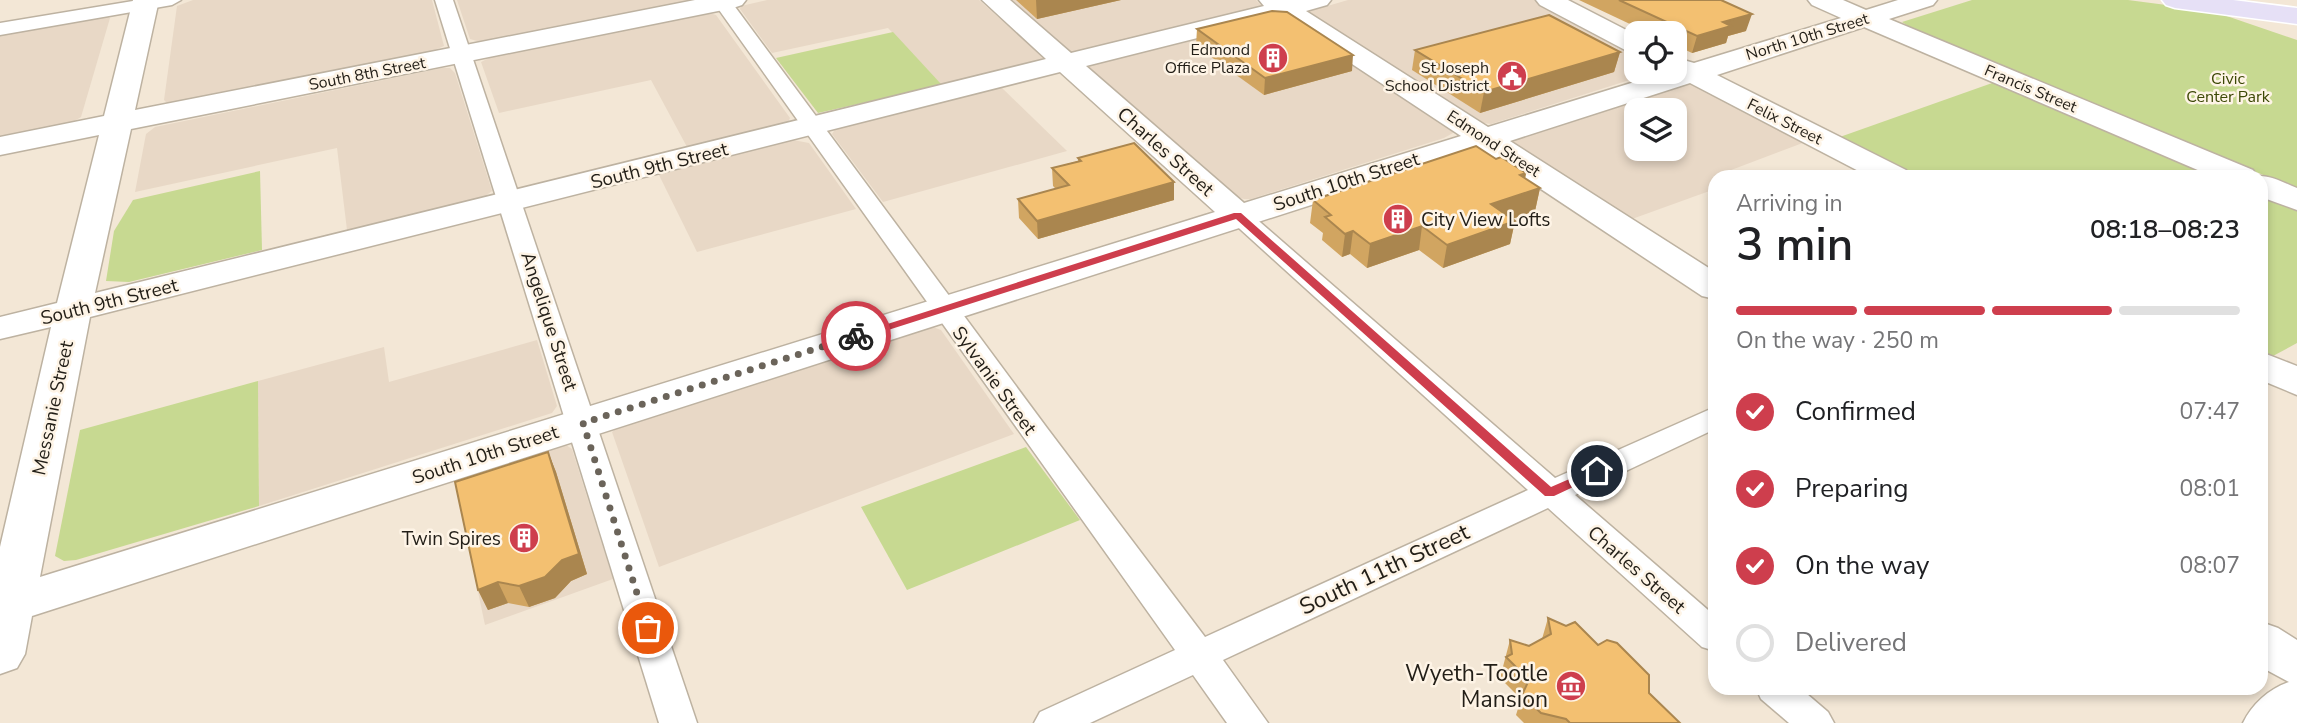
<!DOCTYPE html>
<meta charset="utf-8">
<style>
:root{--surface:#fff;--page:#f2f2f2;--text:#202124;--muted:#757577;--line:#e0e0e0;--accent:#ce3e4d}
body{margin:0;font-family:"Nunito Sans",sans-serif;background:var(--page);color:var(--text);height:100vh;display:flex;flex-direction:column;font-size:26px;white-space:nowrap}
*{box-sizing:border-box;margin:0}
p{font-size:23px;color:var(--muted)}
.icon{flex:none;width:38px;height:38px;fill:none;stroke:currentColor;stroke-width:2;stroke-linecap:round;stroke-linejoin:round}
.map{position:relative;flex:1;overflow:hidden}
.details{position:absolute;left:1708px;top:170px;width:560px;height:525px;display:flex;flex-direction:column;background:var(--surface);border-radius:21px;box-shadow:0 4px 10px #0003}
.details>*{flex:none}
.buttons{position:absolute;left:1624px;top:21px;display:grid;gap:14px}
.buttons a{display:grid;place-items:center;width:63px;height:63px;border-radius:14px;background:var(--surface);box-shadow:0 4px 10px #0003;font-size:35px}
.pin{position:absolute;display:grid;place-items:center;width:60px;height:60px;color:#fff;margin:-30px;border:4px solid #fff;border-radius:50%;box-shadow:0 2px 7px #0007}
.courier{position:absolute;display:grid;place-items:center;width:70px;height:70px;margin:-35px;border:5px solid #ce3e4d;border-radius:50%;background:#fff;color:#222;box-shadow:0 2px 9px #0007}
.head em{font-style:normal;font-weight:600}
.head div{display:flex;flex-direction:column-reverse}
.head{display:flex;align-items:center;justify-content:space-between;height:119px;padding:0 28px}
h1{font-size:46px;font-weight:600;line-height:52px}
.bar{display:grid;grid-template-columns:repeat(4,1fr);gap:10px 7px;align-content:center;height:84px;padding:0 28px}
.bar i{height:9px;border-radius:5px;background:var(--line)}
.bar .on{background:var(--accent)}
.bar p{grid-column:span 4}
ol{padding:0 28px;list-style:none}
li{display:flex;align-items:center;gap:21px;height:77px}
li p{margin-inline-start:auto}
li .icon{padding:7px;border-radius:50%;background:var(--accent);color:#fff;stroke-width:4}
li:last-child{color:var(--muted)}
li i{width:38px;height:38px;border:4px solid var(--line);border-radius:50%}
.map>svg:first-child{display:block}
.commercial{fill:#e8d8c6;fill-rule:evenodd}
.green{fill:#c7d991}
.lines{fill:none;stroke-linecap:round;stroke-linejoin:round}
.street-casing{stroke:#bdb2a1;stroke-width:3}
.secondary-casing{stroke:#bdb2a1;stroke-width:3}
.primary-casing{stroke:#fff;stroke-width:3}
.street{fill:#fff;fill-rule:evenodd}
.secondary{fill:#fff;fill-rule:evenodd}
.primary{fill:#e6e0f6;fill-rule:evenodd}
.wall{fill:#d1a561}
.shaded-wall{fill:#aa864f}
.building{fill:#f3c071;stroke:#aa864f;stroke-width:2}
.route{fill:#ce3e4d}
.done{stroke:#6b645a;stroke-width:7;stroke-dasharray:0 12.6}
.labels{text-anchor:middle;stroke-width:5;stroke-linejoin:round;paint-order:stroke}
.far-street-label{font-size:16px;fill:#221e17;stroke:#fef4e6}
.far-poi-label{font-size:16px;fill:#221e17;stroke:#fef4e6;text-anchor:end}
.far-park-label{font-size:16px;fill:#3c4805;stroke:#fef4e6}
.street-label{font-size:19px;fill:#221e17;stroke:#fef4e6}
.poi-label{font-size:19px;fill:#221e17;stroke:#fef4e6;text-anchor:start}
.near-street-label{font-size:23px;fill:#221e17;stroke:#fef4e6}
.near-poi-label{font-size:23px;fill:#221e17;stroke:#fef4e6;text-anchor:end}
</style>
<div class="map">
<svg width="2297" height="723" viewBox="0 0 2297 723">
<rect width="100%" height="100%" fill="#f3e7d6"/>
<!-- commercial -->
<g class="commercial">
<path d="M 193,0 L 432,0 L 444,46 L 430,52 L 167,103 L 164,100 L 177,6 Z"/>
<path d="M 457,0 L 692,0 L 481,42 L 470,39 Z"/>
<path d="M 767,0 L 979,0 L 1043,57 L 1042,60 L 942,85 L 888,28 L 772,53 L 740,9 L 741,6 Z"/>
<path d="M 1004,0 L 1256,0 L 1262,6 L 1070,53 Z"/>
<path d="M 1348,0 L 1537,0 L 1636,52 L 1636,72 L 1665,72 L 1650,78 L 1639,77 L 1491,124 L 1484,123 L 1307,12 Z"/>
<path d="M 706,12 L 716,15 L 790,118 L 788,122 L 687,147 L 651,80 L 499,113 L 481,62 L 493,56 Z"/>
<path d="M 107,16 L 110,18 L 81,117 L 73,122 L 0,138 L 0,33 Z"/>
<path d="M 1284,19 L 1453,129 L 1453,133 L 1444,138 L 1251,199 L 1244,199 L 1234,196 L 1088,71 L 1087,67 L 1093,64 L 1269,20 Z"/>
<path d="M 442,68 L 450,68 L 455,73 L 492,191 L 484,197 L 347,230 L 337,148 L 135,192 L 146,134 L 155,127 Z"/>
<path d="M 1687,83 L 1696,83 L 1808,141 L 1718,175 L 1720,177 L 1715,177 L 1715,189 L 1632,219 L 1515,146 L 1514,141 L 1518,137 ZM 1636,110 L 1675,110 L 1675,149 L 1636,149 Z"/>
<path d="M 1000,86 L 1067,151 L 883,202 L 832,134 L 836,128 Z"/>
<path d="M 793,140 L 809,143 L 856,209 L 697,252 L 658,173 Z"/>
<path d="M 933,327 L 941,330 L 1014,434 L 659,567 L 612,432 L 619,426 Z"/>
<path d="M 537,340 L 557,406 L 552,413 L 259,506 L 258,381 L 384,347 L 389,382 Z"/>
<path d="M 557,445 L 566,445 L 572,449 L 613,579 L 485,625 L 454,478 Z"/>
</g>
<!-- green -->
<g class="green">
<path d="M 1972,0 L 2128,0 L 2212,11 L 2297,40 L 2297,189 L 1913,29 L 1902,22 Z"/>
<path d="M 893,32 L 942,85 L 818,113 L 776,58 Z"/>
<path d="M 1995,82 L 2219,177 L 1914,177 L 1837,138 Z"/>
<path d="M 260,171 L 262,250 L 129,282 L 106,281 L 114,231 L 133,200 Z"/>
<path d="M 2261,195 L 2297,210 L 2297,343 L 2273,356 L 2261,350 Z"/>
<path d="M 258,381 L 259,506 L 76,560 L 64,561 L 55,556 L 80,430 Z"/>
<path d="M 1026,447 L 1080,520 L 907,590 L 861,507 Z"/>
</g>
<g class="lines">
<!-- street casing -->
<g class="street-casing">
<g id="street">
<path d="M 139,0 L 181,0 L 172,5 L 0,35 L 0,23 Z"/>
<path d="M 435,0 L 453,0 L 697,723 L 659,723 Z"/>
<path d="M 712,0 L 730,0 L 1047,428 L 1205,637 L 1528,490 L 1230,220 L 1226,215 L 1230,210 L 1238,208 L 1246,210 L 1555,478 L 1715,407 L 1715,429 L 1575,495 L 1715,616 L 1715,651 L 1702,647 L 1548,508 L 1223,660 L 1268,723 L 1227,723 L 1193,675 L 1090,723 L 1034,723 L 1040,712 L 1175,650 Z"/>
<path d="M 1756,688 L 1800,688 L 1828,712 L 1834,723 L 1789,723 L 1761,699 Z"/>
</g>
</g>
<!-- secondary casing -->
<g class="secondary-casing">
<g id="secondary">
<path d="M 133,0 L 159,0 L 135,110 L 695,0 L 746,0 L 742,5 L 733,8 L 131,129 L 95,293 L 1046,59 L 982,0 L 1010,0 L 1071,53 L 1264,6 L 1259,0 L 1331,0 L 1327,5 L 1306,11 L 1488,127 L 1667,72 L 1675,72 L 1675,60 L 1680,59 L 1694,63 L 1841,18 L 1812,5 L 1808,0 L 1843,0 L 1866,10 L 1898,0 L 1937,0 L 1933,5 L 1889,19 L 2253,170 L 2257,176 C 2271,175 2284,183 2297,188 L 2297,210 L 2261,197 L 2261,177 L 2214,177 L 1864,27 L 1717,75 L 1906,170 L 1911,177 L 1870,177 L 1690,83 L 1510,141 L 1715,272 L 1715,299 L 1702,296 L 1482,150 L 32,616 L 25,654 L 17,668 L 0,674 L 0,547 L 51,327 L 0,339 L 0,317 L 57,303 L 99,135 L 0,155 L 0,137 L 104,116 ZM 1281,17 L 1461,136 L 1244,203 L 1086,66 ZM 1060,72 L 1215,212 L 40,577 L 90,317 Z"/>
<path d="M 1536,0 L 1568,0 L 1636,35 L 1636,53 L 1627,51 L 1540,5 Z"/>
<path d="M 2261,352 L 2297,366 L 2297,395 L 2261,380 Z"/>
<path d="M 2261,622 L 2278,628 L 2297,640 L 2297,723 L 2243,723 C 2252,704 2269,689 2289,682 L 2261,667 Z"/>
</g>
</g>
<!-- primary casing -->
<g class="primary-casing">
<path id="primary" d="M 2162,0 L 2233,0 L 2297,8 L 2297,24 L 2175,8 L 2166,5 Z"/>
</g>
<!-- street -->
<use href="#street" class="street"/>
<!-- secondary -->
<use href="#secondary" class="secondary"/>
<!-- primary -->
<use href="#primary" class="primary"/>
</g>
<!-- wall -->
<g class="wall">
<path d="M 1016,0 L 1121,0 L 1037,19 Z"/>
<path d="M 1579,0 L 1721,0 L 1746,31 L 1728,36 L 1726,43 L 1692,53 L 1675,45 L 1675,33 L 1649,33 Z"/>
<path d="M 1197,29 L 1352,71 L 1264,95 L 1196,46 Z"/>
<path d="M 1415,50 L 1620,52 L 1614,72 L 1480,113 L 1412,70 Z"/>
<path d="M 1078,158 L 1174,182 L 1174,200 L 1038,239 L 1019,218 L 1018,199 L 1056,189 L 1053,186 L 1052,168 L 1078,161 Z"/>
<path d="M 1526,173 L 1525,179 L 1540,188 L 1535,211 L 1512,219 L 1515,221 L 1510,244 L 1443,268 L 1419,250 L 1367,268 L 1350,254 L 1342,257 L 1322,240 L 1323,233 L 1310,223 L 1313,200 Z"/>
<path d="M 548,452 L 556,472 L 587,574 L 571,581 L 555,598 L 529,607 L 508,603 L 488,610 L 478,590 Z"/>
<path d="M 1548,618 L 1598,645 L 1680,723 L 1524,723 L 1516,715 L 1521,699 L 1500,678 L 1510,640 L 1529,646 L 1542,639 Z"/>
</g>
<!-- shaded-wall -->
<g class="shaded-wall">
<path d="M 1036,0 L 1121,0 L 1037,19 Z"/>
<path d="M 1752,14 L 1746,31 L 1728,36 L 1726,43 L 1692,53 L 1697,36 L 1723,22 Z"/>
<path d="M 1620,52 L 1614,72 L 1480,113 L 1484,92 Z"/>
<path d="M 1353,55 L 1352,71 L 1264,95 L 1265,78 Z"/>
<path d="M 1526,173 L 1522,194 L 1540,188 L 1535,211 L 1486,228 L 1491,204 L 1520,175 Z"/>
<path d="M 1174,182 L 1174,200 L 1038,239 L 1037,221 Z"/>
<path d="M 1515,221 L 1510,244 L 1443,268 L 1447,245 Z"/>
<path d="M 1422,226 L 1419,250 L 1367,268 L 1370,244 Z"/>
<path d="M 1353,231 L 1350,254 L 1342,257 L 1345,234 Z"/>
<path d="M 548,452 L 556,472 L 587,574 L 571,581 L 555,598 L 529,607 L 519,586 L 562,560 Z"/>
<path d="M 498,582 L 508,603 L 488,610 L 478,590 Z"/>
</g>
<!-- building -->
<g class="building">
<path d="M 1619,0 L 1721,0 L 1752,14 L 1723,22 L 1731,26 L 1697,36 Z"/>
<path d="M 1272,11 L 1287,12 L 1353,55 L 1265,78 L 1197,29 Z"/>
<path d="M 1549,15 L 1620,52 L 1484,92 L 1415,50 Z"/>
<path d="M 1134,143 L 1174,182 L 1037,221 L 1018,199 L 1069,185 L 1052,168 L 1081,161 L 1078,158 Z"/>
<path d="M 1476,146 L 1496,159 L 1501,157 L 1526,173 L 1520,175 L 1540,188 L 1491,204 L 1515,221 L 1447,245 L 1422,226 L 1370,244 L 1353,231 L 1345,234 L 1325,217 L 1331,215 L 1313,200 Z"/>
<path d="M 548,452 L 579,554 L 562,560 L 545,577 L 519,586 L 498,582 L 478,590 L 455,482 Z"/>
<path d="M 1548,618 L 1566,626 L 1575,622 L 1598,645 L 1607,640 L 1617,643 L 1649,675 L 1649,693 L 1680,723 L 1570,723 L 1566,719 L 1541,713 L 1522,695 L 1529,680 L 1506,657 L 1512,654 L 1510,640 L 1529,646 L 1551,634 Z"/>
</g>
<!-- route -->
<path class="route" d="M 1234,213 L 1241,213 L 1551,487 L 1597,467 L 1603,471 L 1601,474 L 1554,496 L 1545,496 L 1236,219 L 860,339 L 850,336 Z"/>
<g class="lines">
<!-- done -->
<path class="done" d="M 648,628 L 583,423 L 856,336"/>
</g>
<!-- icons -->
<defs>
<g id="building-disc" transform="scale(1.575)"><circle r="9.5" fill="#ce3e4d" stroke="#fef4e6"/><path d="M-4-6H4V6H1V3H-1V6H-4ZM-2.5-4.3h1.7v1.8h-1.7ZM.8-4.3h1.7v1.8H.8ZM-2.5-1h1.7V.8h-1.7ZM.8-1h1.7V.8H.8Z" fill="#fff"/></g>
<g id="civic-disc" transform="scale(1.575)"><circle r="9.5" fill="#ce3e4d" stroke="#fef4e6"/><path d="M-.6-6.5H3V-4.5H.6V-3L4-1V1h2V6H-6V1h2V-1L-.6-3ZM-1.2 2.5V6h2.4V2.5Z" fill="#fff"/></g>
<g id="museum-disc" transform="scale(1.575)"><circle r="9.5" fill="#ce3e4d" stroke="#fef4e6"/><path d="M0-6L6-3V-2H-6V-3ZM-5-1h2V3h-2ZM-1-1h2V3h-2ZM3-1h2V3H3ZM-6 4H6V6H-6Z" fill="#fff"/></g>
</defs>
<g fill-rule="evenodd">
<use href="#building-disc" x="1273" y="58"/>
<use href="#civic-disc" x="1512" y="76"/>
<use href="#building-disc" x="1398" y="219"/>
<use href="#building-disc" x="524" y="538"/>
<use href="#museum-disc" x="1571" y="686"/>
</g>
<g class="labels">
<!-- far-street labels -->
<g class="far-street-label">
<text transform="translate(1807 36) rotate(-17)" y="6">North 10th Street</text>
<text transform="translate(367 73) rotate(-11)" y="6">South 8th Street</text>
<text transform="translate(2031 88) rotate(23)" y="6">Francis Street</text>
<text transform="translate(1785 121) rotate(27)" y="6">Felix Street</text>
<text transform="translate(1494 143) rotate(33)" y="6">Edmond Street</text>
</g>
<!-- far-poi labels -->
<g class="far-poi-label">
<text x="1250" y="55">Edmond<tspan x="1250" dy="18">Office Plaza</tspan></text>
<text x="1489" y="73">St Joseph<tspan x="1489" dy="18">School District</tspan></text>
</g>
<!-- far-park labels -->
<g class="far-park-label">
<text x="2228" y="84">Civic<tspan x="2228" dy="18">Center Park</tspan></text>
</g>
<!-- street labels -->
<g class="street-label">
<text transform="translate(1166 151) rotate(42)" y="7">Charles Street</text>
<text transform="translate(659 165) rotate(-14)" y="7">South 9th Street</text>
<text transform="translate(1346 181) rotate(-18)" y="7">South 10th Street</text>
<text transform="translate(109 301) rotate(-14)" y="7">South 9th Street</text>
<text transform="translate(550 321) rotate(72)" y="7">Angelique Street</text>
<text transform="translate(995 380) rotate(54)" y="7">Sylvanie Street</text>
<text transform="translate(52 408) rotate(-78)" y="7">Messanie Street</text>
<text transform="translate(485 454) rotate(-18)" y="7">South 10th Street</text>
<text transform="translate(1637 569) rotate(41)" y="7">Charles Street</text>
</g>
<!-- poi labels -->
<g class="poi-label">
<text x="1421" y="226">City View Lofts</text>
<text x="501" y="545" text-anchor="end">Twin Spires</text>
</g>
<!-- near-street labels -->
<g class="near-street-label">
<text transform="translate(1384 569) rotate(-25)" y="8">South 11th Street</text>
</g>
<!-- near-poi labels -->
<g class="near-poi-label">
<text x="1548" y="681">Wyeth-Tootle<tspan x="1548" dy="26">Mansion</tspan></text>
</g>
</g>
</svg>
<div class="buttons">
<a><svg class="icon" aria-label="locate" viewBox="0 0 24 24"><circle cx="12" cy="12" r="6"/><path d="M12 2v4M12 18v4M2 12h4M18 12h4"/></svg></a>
<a><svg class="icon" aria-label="layers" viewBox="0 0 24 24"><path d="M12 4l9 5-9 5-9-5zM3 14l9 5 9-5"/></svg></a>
</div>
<div class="pin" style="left:648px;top:628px;background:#ea580c"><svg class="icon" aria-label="bag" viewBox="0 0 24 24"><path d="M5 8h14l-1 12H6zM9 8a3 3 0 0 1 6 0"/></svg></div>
<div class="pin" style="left:1597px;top:471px;background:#1f2937"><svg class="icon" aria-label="home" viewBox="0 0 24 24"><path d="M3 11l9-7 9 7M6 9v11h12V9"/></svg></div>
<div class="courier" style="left:856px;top:336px"><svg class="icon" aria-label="bike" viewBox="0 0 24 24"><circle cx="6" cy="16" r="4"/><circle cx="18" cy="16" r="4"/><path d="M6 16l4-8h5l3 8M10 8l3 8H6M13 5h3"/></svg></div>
<section class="details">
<div class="head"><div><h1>3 min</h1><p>Arriving in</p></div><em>08:18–08:23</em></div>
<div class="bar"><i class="on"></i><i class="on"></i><i class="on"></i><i></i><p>On the way · 250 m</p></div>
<ol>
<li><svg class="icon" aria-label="check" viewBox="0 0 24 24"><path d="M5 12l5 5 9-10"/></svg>Confirmed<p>07:47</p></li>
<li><svg class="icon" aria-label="check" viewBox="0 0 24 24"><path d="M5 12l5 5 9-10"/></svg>Preparing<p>08:01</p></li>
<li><svg class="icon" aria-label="check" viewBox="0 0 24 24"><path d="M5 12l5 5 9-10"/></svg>On the way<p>08:07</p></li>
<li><i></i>Delivered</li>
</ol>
</section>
</div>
